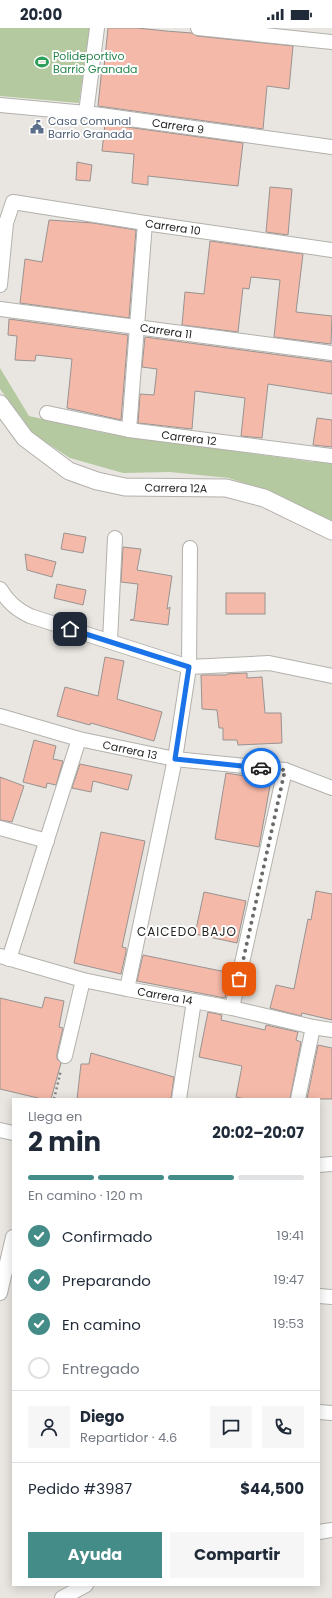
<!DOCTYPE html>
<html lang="es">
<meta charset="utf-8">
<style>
:root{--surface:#fff;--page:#f6f6f7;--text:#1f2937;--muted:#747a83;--line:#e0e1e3;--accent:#448c88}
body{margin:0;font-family:Poppins,sans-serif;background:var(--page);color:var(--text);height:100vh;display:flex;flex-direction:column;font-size:15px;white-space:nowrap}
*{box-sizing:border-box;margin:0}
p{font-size:13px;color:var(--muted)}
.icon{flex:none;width:22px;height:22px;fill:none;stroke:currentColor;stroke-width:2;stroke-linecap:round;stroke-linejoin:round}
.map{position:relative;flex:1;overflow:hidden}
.drawer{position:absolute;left:12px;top:1070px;width:308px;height:488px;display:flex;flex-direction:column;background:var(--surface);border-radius:0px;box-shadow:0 2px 10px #0003}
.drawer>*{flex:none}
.pin{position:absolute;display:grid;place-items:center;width:34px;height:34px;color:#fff;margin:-17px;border-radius:8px;box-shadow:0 2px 6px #0006}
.courier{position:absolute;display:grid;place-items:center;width:40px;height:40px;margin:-20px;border:3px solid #1a73e8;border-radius:50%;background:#fff;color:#222;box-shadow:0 1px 5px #0007}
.headline em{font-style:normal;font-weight:700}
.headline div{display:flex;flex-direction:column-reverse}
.headline{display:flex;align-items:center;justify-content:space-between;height:68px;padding:0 16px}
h1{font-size:26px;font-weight:700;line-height:30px}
.bar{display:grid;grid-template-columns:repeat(4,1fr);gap:6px 4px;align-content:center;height:48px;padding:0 16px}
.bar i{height:5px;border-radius:3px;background:var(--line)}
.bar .active{background:var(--accent)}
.bar p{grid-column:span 4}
.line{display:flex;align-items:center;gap:10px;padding:0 16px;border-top:1px solid var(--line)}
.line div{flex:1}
.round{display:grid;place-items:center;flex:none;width:42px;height:42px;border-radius:0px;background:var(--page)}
ol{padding:0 16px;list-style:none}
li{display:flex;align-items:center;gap:12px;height:44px}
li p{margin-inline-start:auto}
li .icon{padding:4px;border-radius:50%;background:var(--accent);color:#fff;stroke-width:4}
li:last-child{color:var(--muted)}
li i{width:22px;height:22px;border:2px solid var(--line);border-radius:50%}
.cta{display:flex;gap:8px;margin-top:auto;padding:8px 16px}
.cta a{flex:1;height:46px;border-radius:0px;background:var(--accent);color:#fff;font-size:16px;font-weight:700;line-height:46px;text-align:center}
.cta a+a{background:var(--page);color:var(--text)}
.status{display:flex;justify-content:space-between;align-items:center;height:28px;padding:0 20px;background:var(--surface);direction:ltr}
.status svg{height:11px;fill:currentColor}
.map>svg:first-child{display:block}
.green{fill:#b4c99f}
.building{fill:#f5b9a9;stroke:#989391}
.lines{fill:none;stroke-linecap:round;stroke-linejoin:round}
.minor-casing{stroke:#b3b1ac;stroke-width:16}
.tertiary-casing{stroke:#b3b1ac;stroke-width:19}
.path{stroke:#84827e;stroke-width:2.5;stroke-dasharray:2 3;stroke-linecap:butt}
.minor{stroke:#fff;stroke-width:14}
.tertiary{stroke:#fff;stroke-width:17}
.done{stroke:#6a6966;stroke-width:4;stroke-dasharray:0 7.2}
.route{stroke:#1a73e8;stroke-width:5}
.labels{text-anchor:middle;stroke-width:4;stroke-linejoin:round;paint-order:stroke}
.leisure-label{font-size:11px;fill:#27864d;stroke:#fff;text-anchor:start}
.service-label{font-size:11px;fill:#4e5e75;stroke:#fff;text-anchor:start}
.street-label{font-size:11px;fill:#262523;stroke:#fff}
.neighbourhood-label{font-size:12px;letter-spacing:1px;fill:#262523;stroke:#fff}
</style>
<div class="status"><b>20:00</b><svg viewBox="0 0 49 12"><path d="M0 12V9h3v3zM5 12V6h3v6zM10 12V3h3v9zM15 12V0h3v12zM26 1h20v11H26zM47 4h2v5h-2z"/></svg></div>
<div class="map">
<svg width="332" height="1570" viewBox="0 0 332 1570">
<rect width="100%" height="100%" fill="#e9e6e1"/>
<!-- green -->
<g class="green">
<path d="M 0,0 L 90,0 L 79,75 L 0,68 Z"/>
<path d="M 0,340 L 29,388 L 104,405 L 313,434 L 315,428 L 332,430 L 332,493 L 305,483 L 261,461 L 229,450 L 170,444 L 123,445 L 70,430 L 33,406 L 0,361 Z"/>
</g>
<!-- building -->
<g class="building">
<path d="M 108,0 L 137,0 L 166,3 L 192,5 L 197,8 L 293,18 L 289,61 L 267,58 L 263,101 L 98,78 L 102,39 L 104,39 Z"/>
<path d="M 105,96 L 243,115 L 238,158 L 148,148 L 148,157 L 132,155 L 134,126 L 102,123 Z"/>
<path d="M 77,134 L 92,137 L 90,153 L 76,152 Z"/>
<path d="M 270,159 L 292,161 L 288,207 L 266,204 Z"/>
<path d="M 49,192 L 93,195 L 136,202 L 129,290 L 20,275 L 25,231 L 42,234 Z"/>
<path d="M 210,213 L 303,226 L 296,284 L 332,288 L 331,316 L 274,309 L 280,252 L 251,249 L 249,261 L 243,260 L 238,304 L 182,297 L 185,264 L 204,266 Z"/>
<path d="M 9,291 L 128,307 L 121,392 L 67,380 L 72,331 L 36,327 L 35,333 L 15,332 L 17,308 L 8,307 Z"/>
<path d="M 145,309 L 332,334 L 332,366 L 268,356 L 262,410 L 241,408 L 245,370 L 195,363 L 192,401 L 138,395 L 140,366 L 154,367 L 157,341 L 142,339 Z"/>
<path d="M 317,390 L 332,392 L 332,419 L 313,417 Z"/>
<path d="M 64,505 L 86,509 L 83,525 L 61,521 Z"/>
<path d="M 123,519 L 141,521 L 137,542 L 172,548 L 167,581 L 170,579 L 168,597 L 130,592 L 134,591 L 138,556 L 121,554 Z"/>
<path d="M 25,526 L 56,534 L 52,549 L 27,542 Z"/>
<path d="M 57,556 L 86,562 L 83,577 L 54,570 Z"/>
<rect x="226" y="565" width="39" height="21"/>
<path d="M 105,629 L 124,633 L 117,671 L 162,684 L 154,713 L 91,695 L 90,697 L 57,688 L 65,659 L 98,668 Z"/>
<path d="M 247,645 L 247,650 L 262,649 L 265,685 L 281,685 L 282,715 L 238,717 L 237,712 L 223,712 L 223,700 L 219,700 L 217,682 L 202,681 L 201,647 L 227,647 L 227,646 Z"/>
<path d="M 34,712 L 56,718 L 53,731 L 63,733 L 56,757 L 47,755 L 46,760 L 23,754 Z"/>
<path d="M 80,736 L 132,747 L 128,762 L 93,753 L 91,764 L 72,760 Z"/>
<path d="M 226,745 L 271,752 L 259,819 L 215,811 Z"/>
<path d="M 0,749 L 24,758 L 12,794 L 0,792 Z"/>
<path d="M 101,804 L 145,813 L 122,919 L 126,920 L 126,924 L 121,946 L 74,935 Z"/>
<path d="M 316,863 L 332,866 L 332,992 L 302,985 L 301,988 L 270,980 L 276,957 L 294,961 L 308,891 L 311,892 Z"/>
<path d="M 204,864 L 246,873 L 237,915 L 195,906 Z"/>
<path d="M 143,927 L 231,945 L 225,970 L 137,953 Z"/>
<path d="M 45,969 L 64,973 L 59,999 L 63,1000 L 57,1026 L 57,1031 L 61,1035 L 51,1071 L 42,1071 L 0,1061 L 0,970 L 42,980 Z"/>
<path d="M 208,984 L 222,987 L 221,992 L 265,1002 L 266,997 L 298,1004 L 296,1012 L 301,1014 L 290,1071 L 245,1071 L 236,1069 L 242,1038 L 199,1029 Z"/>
<path d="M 318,1017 L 332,1020 L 332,1071 L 307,1071 Z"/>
<path d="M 91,1025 L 174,1049 L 171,1071 L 77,1071 L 81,1036 L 89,1036 Z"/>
</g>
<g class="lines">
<!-- minor casing -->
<g class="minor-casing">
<g id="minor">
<path d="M 198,0 L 332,14"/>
<path d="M 0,77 L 86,85 L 332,119"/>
<path d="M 86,85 L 97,0"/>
<path d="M 0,257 L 6,195 L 13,174 L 145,195 L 332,222"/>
<path d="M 0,281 L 332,325"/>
<path d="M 47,385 L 129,402 L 332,428"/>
<path d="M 129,402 L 145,195"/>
<path d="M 0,561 C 8,574 16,581 30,588 L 189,639 L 269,635 L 332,648"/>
<path d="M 110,613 L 115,510"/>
<path d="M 0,688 L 79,711 L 175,731 L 285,742 L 332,760"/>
<path d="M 0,800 L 47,813"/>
<path d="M 0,928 L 83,952 L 127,961 L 232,980 L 313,999 L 332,1002"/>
<path d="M 9,931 L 79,711"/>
<path d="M 127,961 L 175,731 L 189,639 L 190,520"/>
<path d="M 232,980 L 285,742"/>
<path d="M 65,1028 L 83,952"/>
<path d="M 179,1071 L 194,973"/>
<path d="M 298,1071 L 313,999"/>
<path d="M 0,1102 L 13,1105"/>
<path d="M 319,1137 L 332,1136"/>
<path d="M 0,1265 L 13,1209"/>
<path d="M 319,1268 L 332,1269"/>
<path d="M 319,1384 L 332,1385"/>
<path d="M 319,1504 L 332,1502"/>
<path d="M 62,1570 L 86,1557"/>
</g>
</g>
<!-- tertiary casing -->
<g class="tertiary-casing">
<path id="tertiary" d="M 0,376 L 25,410 L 69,443 L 97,453 L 125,459 L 226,460 L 264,470 L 332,503"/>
</g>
<!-- path -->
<path class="path" d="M 54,1071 L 61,1042"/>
<!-- minor -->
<use href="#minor" class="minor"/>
<!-- tertiary -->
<use href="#tertiary" class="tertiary"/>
</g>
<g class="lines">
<!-- done -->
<path class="done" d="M 239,951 L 285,742 L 261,740"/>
<!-- route -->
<path class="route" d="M 70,601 L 189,639 L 175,731 L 261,740"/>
</g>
<!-- icons -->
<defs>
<g id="stadium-bare" transform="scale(1.08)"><path d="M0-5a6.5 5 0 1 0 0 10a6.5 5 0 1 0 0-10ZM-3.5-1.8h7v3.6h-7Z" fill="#2e9e5b" stroke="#fff" stroke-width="2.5" paint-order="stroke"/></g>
<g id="civic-bare" transform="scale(1.08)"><path d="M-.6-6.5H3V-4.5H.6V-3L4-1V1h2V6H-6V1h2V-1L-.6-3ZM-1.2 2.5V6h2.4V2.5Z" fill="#5c6f8a" stroke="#fff" stroke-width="2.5" paint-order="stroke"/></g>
</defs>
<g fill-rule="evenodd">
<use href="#stadium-bare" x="42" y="34"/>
<use href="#civic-bare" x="37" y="99"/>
</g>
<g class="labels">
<!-- leisure labels -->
<g class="leisure-label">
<text x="53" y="32">Polideportivo<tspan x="53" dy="13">Barrio Granada</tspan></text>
</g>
<!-- service labels -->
<g class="service-label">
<text x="48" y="97">Casa Comunal<tspan x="48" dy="13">Barrio Granada</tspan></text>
</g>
<!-- street labels -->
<g class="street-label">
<text transform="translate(178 98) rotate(8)" y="4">Carrera 9</text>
<text transform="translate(173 199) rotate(8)" y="4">Carrera 10</text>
<text transform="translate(166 303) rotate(8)" y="4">Carrera 11</text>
<text transform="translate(189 410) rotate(7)" y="4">Carrera 12</text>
<text transform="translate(176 460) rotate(1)" y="4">Carrera 12A</text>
<text transform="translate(130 722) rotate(12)" y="4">Carrera 13</text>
<text transform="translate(165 968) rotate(10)" y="4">Carrera 14</text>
</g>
<!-- neighbourhood labels -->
<g class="neighbourhood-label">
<text x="187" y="908">CAICEDO BAJO</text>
</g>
</g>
</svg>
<div class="pin" style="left:239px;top:951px;background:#ea580c"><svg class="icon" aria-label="bag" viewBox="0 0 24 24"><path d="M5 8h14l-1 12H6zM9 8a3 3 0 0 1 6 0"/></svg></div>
<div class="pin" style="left:70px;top:601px;background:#1f2937"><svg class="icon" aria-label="home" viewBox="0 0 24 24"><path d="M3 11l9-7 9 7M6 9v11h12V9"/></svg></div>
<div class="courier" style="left:261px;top:740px"><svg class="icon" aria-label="car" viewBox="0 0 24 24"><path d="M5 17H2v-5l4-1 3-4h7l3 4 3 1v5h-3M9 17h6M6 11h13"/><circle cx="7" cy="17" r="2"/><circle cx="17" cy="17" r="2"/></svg></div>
<section class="drawer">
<div class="headline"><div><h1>2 min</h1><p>Llega en</p></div><em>20:02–20:07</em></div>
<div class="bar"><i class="active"></i><i class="active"></i><i class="active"></i><i></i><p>En camino · 120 m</p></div>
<ol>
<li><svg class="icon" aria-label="check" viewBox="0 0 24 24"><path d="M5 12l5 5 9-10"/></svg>Confirmado<p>19:41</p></li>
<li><svg class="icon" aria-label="check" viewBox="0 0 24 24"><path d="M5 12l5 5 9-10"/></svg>Preparando<p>19:47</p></li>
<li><svg class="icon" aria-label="check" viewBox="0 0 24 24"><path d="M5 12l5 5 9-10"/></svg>En camino<p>19:53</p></li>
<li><i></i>Entregado</li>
</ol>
<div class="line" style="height:72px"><a class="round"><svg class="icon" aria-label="person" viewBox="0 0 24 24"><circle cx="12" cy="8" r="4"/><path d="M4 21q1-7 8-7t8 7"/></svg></a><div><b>Diego</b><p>Repartidor · 4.6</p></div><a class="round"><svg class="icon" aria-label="chat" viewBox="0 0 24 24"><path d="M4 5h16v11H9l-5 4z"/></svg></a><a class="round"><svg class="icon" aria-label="phone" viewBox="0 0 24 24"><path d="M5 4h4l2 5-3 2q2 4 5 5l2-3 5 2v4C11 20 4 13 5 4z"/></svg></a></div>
<div class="line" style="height:52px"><div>Pedido #3987</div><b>$44,500</b></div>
<div class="cta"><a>Ayuda</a><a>Compartir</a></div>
</section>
</div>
